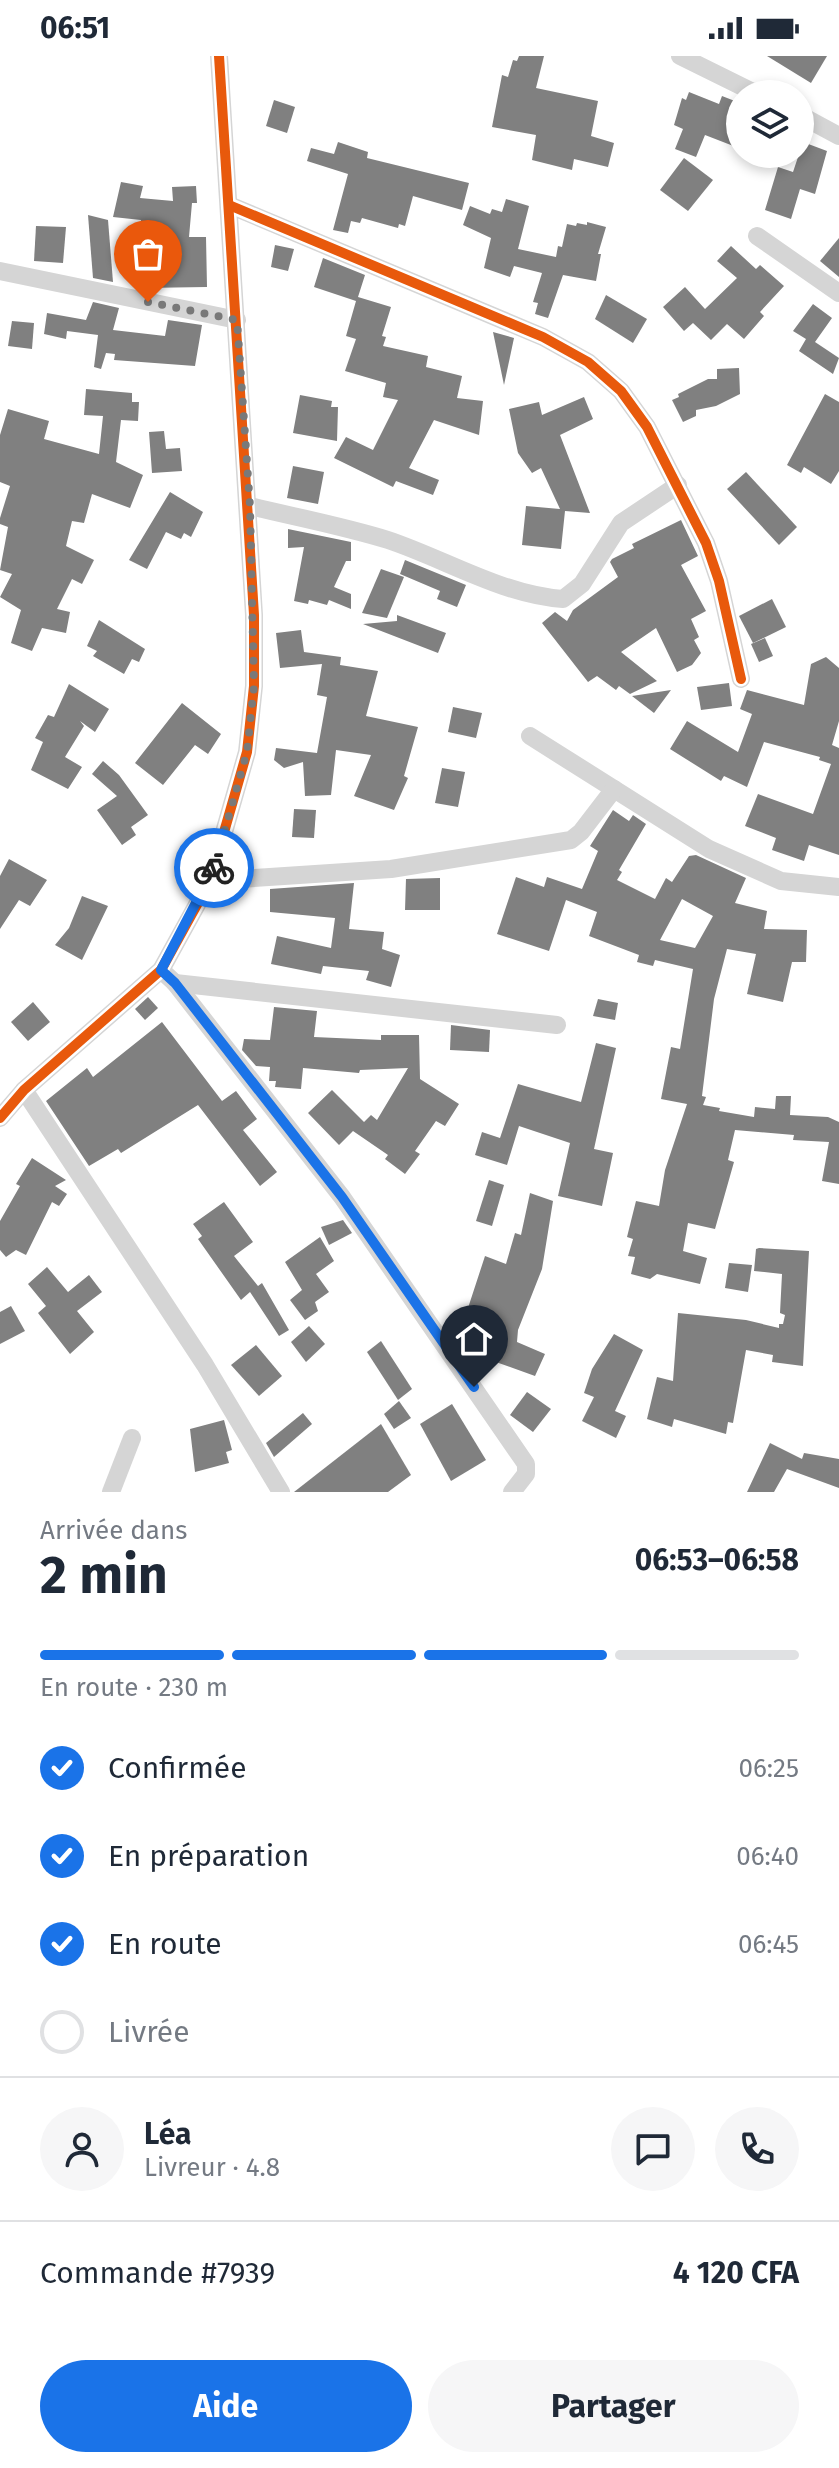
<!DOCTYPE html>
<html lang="fr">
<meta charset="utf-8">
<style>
:root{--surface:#fff;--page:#f6f6f7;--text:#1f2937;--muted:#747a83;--line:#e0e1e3;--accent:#1a73e8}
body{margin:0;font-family:"Fira Sans",sans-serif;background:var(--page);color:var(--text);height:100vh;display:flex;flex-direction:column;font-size:30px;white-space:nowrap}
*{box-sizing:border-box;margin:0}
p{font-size:26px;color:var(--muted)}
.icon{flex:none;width:44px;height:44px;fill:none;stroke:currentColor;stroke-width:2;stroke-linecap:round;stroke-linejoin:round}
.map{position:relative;height:1436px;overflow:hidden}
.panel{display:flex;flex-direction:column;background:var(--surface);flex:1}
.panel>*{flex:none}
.controls{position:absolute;left:726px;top:24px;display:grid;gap:16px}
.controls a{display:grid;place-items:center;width:88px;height:88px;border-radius:50%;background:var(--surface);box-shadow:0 4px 12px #0003;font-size:40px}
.pin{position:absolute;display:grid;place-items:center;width:68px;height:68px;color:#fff;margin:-82px -34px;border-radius:50% 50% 50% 0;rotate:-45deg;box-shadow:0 0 8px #0007}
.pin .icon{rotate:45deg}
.courier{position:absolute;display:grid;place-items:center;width:80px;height:80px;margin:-40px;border:6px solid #1a73e8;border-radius:50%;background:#fff;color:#222;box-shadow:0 2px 10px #0007}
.headline em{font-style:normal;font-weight:700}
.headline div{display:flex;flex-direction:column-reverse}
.headline{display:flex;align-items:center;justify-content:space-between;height:136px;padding:0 40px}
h1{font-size:52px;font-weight:700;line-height:60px}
.bar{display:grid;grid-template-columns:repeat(4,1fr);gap:12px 8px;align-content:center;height:96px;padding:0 40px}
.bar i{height:10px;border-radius:6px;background:var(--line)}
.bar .selected{background:var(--accent)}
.bar p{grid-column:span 4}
.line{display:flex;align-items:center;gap:20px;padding:0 40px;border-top:2px solid var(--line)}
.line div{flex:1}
.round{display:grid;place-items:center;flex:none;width:84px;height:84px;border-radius:42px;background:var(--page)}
ol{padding:0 40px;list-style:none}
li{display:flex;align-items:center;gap:24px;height:88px}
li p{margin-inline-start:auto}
li .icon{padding:8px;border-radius:50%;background:var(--accent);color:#fff;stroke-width:4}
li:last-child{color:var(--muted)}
li i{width:44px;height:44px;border:4px solid var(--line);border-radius:50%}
.action{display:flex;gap:16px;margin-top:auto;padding:16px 40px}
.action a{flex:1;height:92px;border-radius:48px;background:var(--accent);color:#fff;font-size:32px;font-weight:700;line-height:92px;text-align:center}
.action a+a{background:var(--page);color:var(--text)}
.status{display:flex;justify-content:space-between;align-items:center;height:56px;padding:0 40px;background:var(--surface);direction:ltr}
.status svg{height:22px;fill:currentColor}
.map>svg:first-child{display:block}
.building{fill:#808080;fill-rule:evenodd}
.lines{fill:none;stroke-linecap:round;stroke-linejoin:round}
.minor{stroke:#d5d5d5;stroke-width:18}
.cycleway-casing{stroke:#fff;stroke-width:15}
.cycleway{stroke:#e8590c;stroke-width:10}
.done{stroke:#797979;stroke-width:8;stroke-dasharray:0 14.4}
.route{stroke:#1a73e8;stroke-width:10}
</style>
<div class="status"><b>06:51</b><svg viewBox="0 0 49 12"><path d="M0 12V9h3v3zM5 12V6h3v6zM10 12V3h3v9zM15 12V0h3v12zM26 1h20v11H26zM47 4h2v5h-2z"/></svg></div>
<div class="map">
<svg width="839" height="1436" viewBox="0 0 839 1436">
<rect width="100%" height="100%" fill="#fff"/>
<!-- building -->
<g class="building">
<path d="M 519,0 L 544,0 L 536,32 L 598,45 L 591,80 L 614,87 L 608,111 L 574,103 L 572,114 L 532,104 L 536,79 L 492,71 L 502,19 L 508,21 L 513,4 L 517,5 Z"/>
<path d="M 767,0 L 827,0 L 811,27 Z"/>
<path d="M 689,36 L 719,48 L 722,40 L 740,47 L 740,81 L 736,91 L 705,79 L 696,101 L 675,93 L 683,73 L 674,69 L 682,42 L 686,44 Z"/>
<path d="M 274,44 L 295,51 L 287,77 L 266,70 Z"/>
<path d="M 338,86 L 368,96 L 367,102 L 469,127 L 462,154 L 413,140 L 405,170 L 399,168 L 398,172 L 362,162 L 360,167 L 351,165 L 348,177 L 333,174 L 348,118 L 307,105 L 311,92 L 334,98 Z"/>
<path d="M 803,86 L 827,95 L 815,138 L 800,133 L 791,163 L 765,154 L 778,111 L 793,116 Z"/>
<path d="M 684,102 L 713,124 L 688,155 L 660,134 Z"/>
<path d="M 121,126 L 143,130 L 140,142 L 173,145 L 172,131 L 196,130 L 197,147 L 192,147 L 189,181 L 206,181 L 207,231 L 143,232 L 141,164 L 113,161 Z"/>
<path d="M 506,143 L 529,150 L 518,193 L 556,201 L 558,190 L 562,191 L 567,168 L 576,170 L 577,167 L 587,169 L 587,166 L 606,171 L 598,198 L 601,198 L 596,225 L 563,219 L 548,262 L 535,258 L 538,247 L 533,246 L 542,217 L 514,210 L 510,221 L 484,212 L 491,182 L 463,169 L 470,150 L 490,158 L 492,153 L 502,156 Z"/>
<path d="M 88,159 L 108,164 L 113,226 L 93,222 Z"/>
<path d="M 36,170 L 66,171 L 63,207 L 34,205 Z"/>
<path d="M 839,182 L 839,221 L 820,205 Z"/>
<path d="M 275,189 L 294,193 L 288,215 L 271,211 Z"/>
<path d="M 731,190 L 756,213 L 760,209 L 784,230 L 760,256 L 764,260 L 744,283 L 727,268 L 711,284 L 693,267 L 684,275 L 663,251 L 685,231 L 705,253 L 737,222 L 717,205 Z"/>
<path d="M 323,202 L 365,219 L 358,241 L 391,251 L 382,280 L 386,281 L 383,290 L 428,300 L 426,311 L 462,320 L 457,342 L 483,345 L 479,379 L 434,364 L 409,412 L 439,424 L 433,439 L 396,425 L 393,431 L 334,402 L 346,381 L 373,394 L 398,344 L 383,341 L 386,327 L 345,315 L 356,283 L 346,280 L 356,245 L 314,231 Z"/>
<path d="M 606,239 L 647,263 L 633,287 L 595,263 Z"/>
<path d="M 93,246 L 119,252 L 113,274 L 165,280 L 168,264 L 202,269 L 195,310 L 114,304 L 115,298 L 106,297 L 101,313 L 94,311 L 98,279 L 67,275 L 66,283 L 44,278 L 47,257 L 86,264 Z"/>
<path d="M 813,248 L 832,262 L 815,286 L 839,302 L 833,318 L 799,295 L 806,283 L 793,275 Z"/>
<path d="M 12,265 L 34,267 L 32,293 L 8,290 Z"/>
<path d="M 493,276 L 514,282 L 504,329 Z"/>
<path d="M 739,312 L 740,338 L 716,350 L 696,354 L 696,360 L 683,366 L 672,344 L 679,341 L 678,338 L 708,323 L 717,323 L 717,313 Z"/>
<path d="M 86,333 L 132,337 L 132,346 L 139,346 L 138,365 L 121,364 L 116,406 L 143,419 L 130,452 L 92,438 L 84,467 L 72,465 L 66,490 L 94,504 L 82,528 L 72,523 L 57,553 L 70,556 L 66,577 L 42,572 L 32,595 L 11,587 L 21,554 L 0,541 L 12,518 L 0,514 L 8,471 L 0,468 L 0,462 L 10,430 L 0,426 L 0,379 L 8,353 L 49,365 L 44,383 L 99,398 L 103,360 L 84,359 Z"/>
<path d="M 825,338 L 839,346 L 839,415 L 831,428 L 804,411 L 801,417 L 787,409 Z"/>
<path d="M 300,339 L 332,345 L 331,351 L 338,351 L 337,385 L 293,377 Z"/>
<path d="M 584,341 L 593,363 L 560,379 L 590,457 L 565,455 L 561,493 L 522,489 L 526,450 L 560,453 L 541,412 L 532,417 L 518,397 L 509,353 L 539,346 L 542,359 Z"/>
<path d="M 164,375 L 166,393 L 180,392 L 182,415 L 152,417 L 149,376 Z"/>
<path d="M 293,410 L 324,416 L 318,448 L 287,442 Z"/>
<path d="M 746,416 L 797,471 L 779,489 L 727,433 Z"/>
<path d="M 170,436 L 203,456 L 191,481 L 184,477 L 181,483 L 166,476 L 147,513 L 129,504 Z"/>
<path d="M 681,464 L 698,500 L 681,509 L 706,555 L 691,563 L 699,581 L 694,584 L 701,597 L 692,609 L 677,616 L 656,572 L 621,596 L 657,625 L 630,638 L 619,630 L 616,634 L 597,620 L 588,626 L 542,567 L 555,556 L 567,565 L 573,554 L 618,521 L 610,506 L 612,503 L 634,492 L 632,488 Z"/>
<path d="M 288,473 L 351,486 L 351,505 L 346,505 L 334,531 L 351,538 L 351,553 L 329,544 L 327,549 L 309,544 L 308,548 L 294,545 L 304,491 L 288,492 Z"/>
<path d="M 405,504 L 466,529 L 457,551 L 437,543 L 440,535 L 400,518 Z"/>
<path d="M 381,513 L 404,521 L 387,562 L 362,557 Z"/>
<path d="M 772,543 L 786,571 L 753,587 L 739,560 Z"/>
<path d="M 397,559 L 446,577 L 438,597 L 363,568 L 397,565 Z"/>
<path d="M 99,564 L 145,593 L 139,606 L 132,603 L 124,618 L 93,600 L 97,595 L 87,590 Z"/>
<path d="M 301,574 L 304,596 L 341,601 L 340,609 L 378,615 L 366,660 L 418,671 L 404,720 L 408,722 L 394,754 L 354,740 L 371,699 L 336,694 L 331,739 L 305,740 L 303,706 L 284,712 L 274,704 L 276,692 L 317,697 L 327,641 L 317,639 L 322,608 L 280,612 L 276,577 Z"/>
<path d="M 765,582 L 773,600 L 759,606 L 751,588 Z"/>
<path d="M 826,601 L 839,612 L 839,665 L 832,689 L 839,692 L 839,799 L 809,789 L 804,805 L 772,794 L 776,782 L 745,770 L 758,738 L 813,758 L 831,708 L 819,704 L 820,701 L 764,686 L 747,731 L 724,720 L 721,725 L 670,693 L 687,665 L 738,696 L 752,658 L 740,653 L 747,634 L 804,649 L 811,608 Z"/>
<path d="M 729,627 L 732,650 L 701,654 L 697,631 Z"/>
<path d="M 69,628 L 109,653 L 95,676 L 80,665 L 84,670 L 65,701 L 82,711 L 68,733 L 31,714 L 43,686 L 35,682 L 48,659 L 54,661 Z"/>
<path d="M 671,634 L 654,657 L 632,640 Z"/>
<path d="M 182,647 L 221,678 L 208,698 L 195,689 L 163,729 L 135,707 Z"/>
<path d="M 453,651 L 482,657 L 476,682 L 448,676 Z"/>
<path d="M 103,705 L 119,719 L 148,759 L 131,771 L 136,779 L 122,789 L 97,754 L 117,740 L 92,718 Z"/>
<path d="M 442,712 L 465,716 L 458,751 L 435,747 Z"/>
<path d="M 294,753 L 316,754 L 314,782 L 292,781 Z"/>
<path d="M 613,754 L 629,765 L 633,759 L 646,768 L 619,814 L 622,816 L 617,824 L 655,843 L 666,822 L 672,826 L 689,800 L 696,799 L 746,822 L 735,847 L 767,855 L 764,873 L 807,874 L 806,906 L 792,906 L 783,946 L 747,938 L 756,898 L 727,893 L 714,943 L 702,1040 L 706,1041 L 703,1049 L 720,1052 L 719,1055 L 754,1061 L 755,1051 L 775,1053 L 776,1040 L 791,1040 L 790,1059 L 828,1061 L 839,1066 L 839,1128 L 822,1125 L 829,1086 L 793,1084 L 794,1079 L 735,1074 L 728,1104 L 734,1106 L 715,1173 L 688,1167 L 683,1195 L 707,1202 L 700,1228 L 657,1218 L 650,1223 L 631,1218 L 635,1201 L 628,1200 L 633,1183 L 627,1181 L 636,1145 L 659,1150 L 665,1114 L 687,1048 L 661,1043 L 671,991 L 680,993 L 693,913 L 655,904 L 653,910 L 637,906 L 639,899 L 589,880 L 597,856 L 566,844 L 549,895 L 497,878 L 516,821 L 544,831 L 547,821 L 582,833 L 598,795 L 590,790 ZM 682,843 L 713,860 L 695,892 L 660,884 Z"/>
<path d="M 183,801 L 194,810 L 185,821 L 174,811 Z"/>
<path d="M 9,803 L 47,824 L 30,850 L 19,844 L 0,873 L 0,820 Z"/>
<path d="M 440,822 L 440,854 L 405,854 L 406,823 Z"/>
<path d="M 354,827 L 349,873 L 384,876 L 382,893 L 400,899 L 391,931 L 366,924 L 369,915 L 323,910 L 321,918 L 271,908 L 277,880 L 331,892 L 335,862 L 270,856 L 270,833 Z"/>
<path d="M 82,840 L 108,850 L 82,904 L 55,889 L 69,872 Z"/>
<path d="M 148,941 L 158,952 L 145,964 L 135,953 Z"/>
<path d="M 598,943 L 618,947 L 615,964 L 593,960 Z"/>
<path d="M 33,946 L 50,966 L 28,985 L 11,966 Z"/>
<path d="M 274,951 L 317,955 L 314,981 L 381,984 L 381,979 L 419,979 L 420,1023 L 459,1048 L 445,1070 L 436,1065 L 415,1095 L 420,1098 L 405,1118 L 385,1103 L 388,1099 L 353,1075 L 339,1089 L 308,1057 L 332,1034 L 364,1066 L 371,1059 L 377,1064 L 408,1012 L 360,1014 L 359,1017 L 303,1012 L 301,1033 L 275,1031 L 276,1025 L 269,1025 L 270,1011 L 256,1010 L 242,994 L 244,983 L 270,984 Z"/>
<path d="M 162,966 L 222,1045 L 236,1035 L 257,1063 L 243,1074 L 277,1116 L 260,1130 L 198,1049 L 121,1097 L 118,1093 L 89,1110 L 46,1045 L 87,1012 L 93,1021 Z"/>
<path d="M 451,969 L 490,974 L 489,996 L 450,994 Z"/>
<path d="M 596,987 L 616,992 L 594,1093 L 613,1097 L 602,1150 L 558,1140 L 570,1087 L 519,1070 L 507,1109 L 475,1099 L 482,1076 L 500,1082 L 518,1028 L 581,1046 Z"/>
<path d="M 32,1102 L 66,1124 L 55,1130 L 67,1138 L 59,1150 L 52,1146 L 26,1199 L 16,1194 L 6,1201 L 0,1194 L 0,1165 L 20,1130 L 16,1128 Z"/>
<path d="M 489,1124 L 504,1129 L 492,1170 L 476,1165 Z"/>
<path d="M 530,1137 L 553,1145 L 542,1213 L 518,1274 L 517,1286 L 545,1298 L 535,1320 L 479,1300 L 481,1298 L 457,1283 L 473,1253 L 468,1252 L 485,1200 L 506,1208 L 515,1177 L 521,1179 Z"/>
<path d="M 224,1146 L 253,1186 L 234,1200 L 258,1230 L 262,1227 L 289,1274 L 279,1280 L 250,1236 L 241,1244 L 198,1183 L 202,1180 L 193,1168 Z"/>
<path d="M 343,1164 L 352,1177 L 329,1189 L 321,1171 Z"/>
<path d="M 320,1181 L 334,1205 L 316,1218 L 329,1236 L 315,1246 L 318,1255 L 305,1264 L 290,1244 L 302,1234 L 285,1206 Z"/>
<path d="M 759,1192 L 809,1195 L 803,1310 L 772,1306 L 773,1299 L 746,1294 L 733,1367 L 728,1366 L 726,1378 L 674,1363 L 672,1371 L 647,1363 L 657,1321 L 673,1325 L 678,1257 L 746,1264 L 779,1272 L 779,1268 L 783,1268 L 785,1259 L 780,1257 L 782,1218 L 754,1215 L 756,1193 Z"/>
<path d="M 729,1207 L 752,1209 L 748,1236 L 725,1232 Z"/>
<path d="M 47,1211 L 68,1236 L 89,1219 L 102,1236 L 77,1255 L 94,1276 L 70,1298 L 38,1257 L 46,1250 L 28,1228 Z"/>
<path d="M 11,1250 L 25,1275 L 0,1288 L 0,1256 Z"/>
<path d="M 309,1270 L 325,1288 L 306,1306 L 291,1286 Z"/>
<path d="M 614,1278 L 643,1294 L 615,1355 L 626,1360 L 616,1382 L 582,1365 L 594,1341 L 584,1337 L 592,1313 Z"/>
<path d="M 381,1285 L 412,1333 L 398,1344 L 367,1296 Z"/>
<path d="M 256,1289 L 282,1320 L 259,1340 L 231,1309 Z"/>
<path d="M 527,1336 L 551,1353 L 533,1376 L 510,1359 Z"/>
<path d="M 399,1345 L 411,1362 L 394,1373 L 384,1358 Z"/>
<path d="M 452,1348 L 486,1404 L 451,1425 L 420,1368 Z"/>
<path d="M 303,1357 L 312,1368 L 274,1401 L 266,1387 Z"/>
<path d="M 224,1364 L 232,1394 L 226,1396 L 229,1407 L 195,1416 L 190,1373 Z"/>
<path d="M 381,1368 L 411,1419 L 388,1436 L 294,1436 Z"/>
<path d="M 770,1387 L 802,1403 L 804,1397 L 839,1403 L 839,1432 L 787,1413 L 774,1436 L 747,1436 Z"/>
</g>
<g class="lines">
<!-- minor -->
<g class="minor">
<path d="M 680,0 L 757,38"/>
<path d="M 800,59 L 839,80"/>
<path d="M 229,149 L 543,281 L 588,306 L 621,335 L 647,371 L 706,487 L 719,525 L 741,623"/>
<path d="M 757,180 L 839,237"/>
<path d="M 0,215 L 237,264"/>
<path d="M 250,450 C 295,461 343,470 388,484 C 445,503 503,539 563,543 L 582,528 L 621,467 L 678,429"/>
<path d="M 530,680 L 709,793 L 781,825 L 839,831"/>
<path d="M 210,825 L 391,813 L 571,784 L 581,776 L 614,733"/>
<path d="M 161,914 L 175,927 L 342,1141 L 526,1408 L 526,1418 L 512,1436"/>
<path d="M 175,927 L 557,969"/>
<path d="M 24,1034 L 205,1309 L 281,1436"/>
<path d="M 0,1062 L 24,1034 L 161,914 L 210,825 L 247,696 L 254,630 L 254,559 L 219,0"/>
<path d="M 111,1436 L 132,1382"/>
</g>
<!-- cycleway casing -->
<g class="cycleway-casing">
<g id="cycleway">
<path d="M 229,149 L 543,281 L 588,306 L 621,335 L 647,371 L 706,487 L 719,525 L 741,623"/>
<path d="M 0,1062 L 24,1034 L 161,914 L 210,825 L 247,696 L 254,630 L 254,559 L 219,0"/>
</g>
</g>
<!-- cycleway -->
<use href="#cycleway" class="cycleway"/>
</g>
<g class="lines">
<!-- done -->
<path class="done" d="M 148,246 L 237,264 L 250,450 L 254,630 L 247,696 L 214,812"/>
<!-- route -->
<path class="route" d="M 214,812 L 161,914 L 175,927 L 342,1141 L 474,1331"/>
</g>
</svg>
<div class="controls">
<a><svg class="icon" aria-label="layers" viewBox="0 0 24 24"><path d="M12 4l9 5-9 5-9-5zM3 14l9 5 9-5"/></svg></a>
</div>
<div class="pin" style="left:148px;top:246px;background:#ea580c"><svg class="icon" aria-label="bag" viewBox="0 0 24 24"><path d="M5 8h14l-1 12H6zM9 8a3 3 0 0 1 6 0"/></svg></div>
<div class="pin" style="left:474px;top:1331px;background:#1f2937"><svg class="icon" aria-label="home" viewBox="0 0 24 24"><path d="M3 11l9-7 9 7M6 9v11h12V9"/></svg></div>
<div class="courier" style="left:214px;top:812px"><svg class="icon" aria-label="bike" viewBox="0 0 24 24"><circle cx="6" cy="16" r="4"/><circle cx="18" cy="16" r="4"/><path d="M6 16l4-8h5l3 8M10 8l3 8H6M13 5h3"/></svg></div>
</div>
<section class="panel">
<div class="headline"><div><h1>2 min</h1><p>Arrivée dans</p></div><em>06:53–06:58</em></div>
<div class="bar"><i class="selected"></i><i class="selected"></i><i class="selected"></i><i></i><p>En route · 230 m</p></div>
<ol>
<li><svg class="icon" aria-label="check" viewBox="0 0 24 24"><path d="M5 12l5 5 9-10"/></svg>Confirmée<p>06:25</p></li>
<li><svg class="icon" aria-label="check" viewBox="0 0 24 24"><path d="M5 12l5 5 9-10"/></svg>En préparation<p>06:40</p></li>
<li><svg class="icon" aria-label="check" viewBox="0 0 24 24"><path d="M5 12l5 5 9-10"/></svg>En route<p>06:45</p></li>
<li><i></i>Livrée</li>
</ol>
<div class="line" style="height:144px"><a class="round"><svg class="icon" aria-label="person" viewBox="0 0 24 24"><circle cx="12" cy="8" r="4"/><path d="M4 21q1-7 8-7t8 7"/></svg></a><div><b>Léa</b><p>Livreur · 4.8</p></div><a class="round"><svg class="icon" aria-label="chat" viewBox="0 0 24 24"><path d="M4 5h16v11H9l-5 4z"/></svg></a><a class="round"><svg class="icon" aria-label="phone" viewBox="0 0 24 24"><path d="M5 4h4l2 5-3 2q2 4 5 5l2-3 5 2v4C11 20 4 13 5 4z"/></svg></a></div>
<div class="line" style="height:104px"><div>Commande #7939</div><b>4 120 CFA</b></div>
<div class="action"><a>Aide</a><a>Partager</a></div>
</section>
